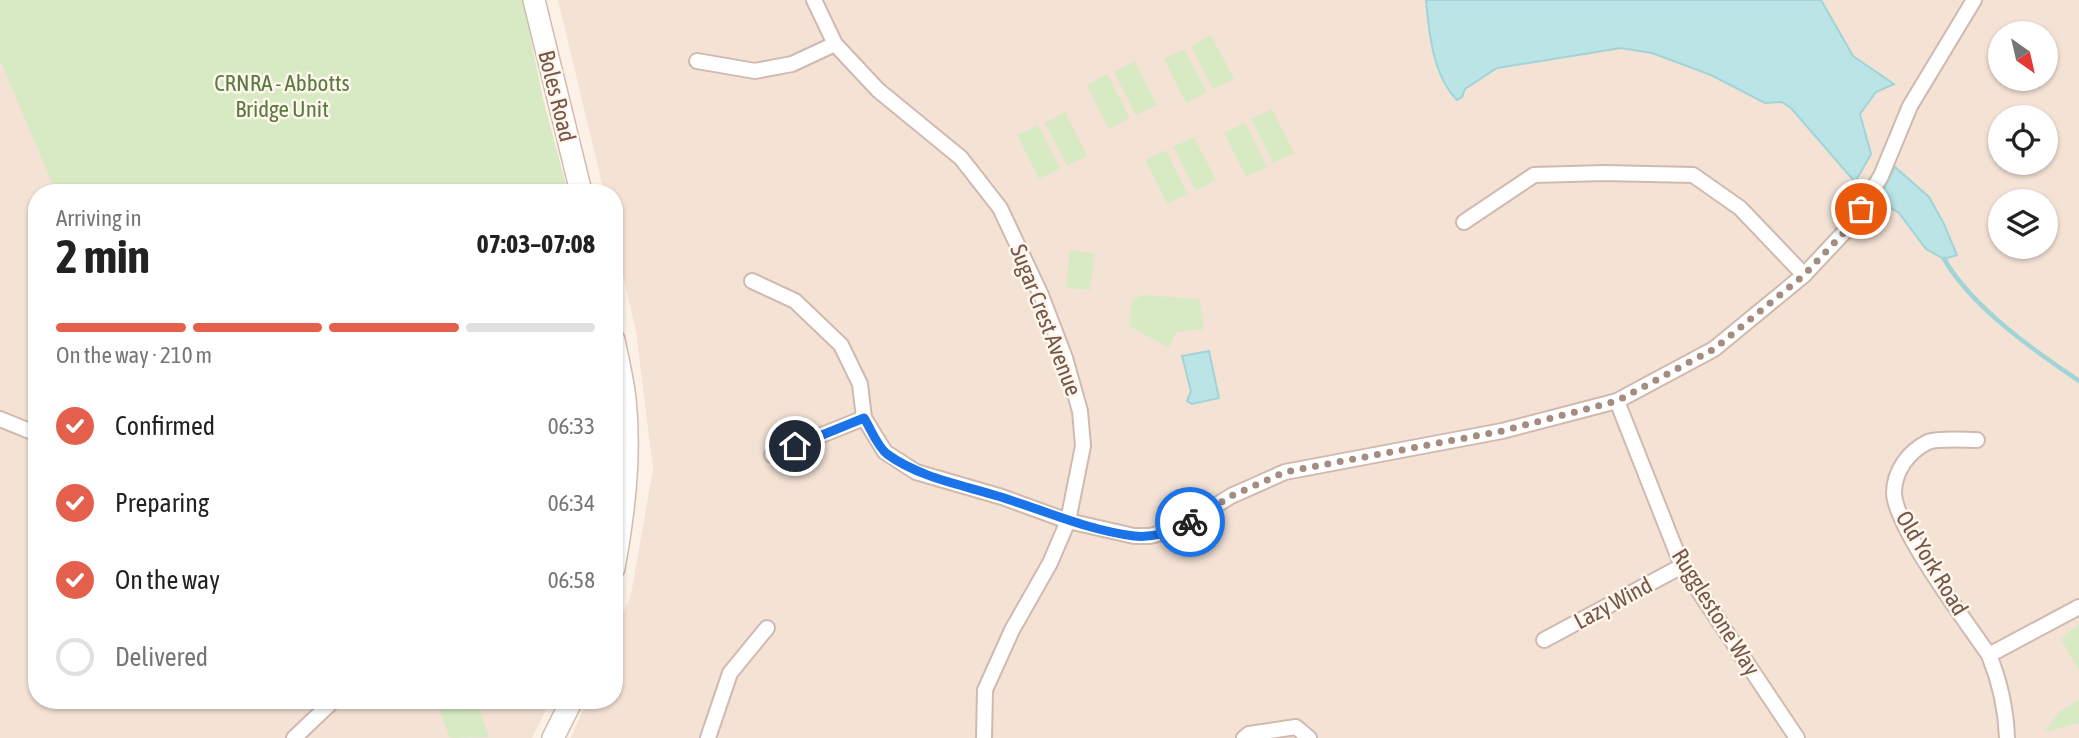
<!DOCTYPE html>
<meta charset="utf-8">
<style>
:root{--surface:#fff;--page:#f2f2f2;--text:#222;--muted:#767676;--line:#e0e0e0;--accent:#e4604d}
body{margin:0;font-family:"Asap Condensed",sans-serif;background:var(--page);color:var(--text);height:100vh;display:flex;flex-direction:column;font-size:26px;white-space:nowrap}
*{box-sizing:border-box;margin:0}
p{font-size:23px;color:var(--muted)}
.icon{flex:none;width:38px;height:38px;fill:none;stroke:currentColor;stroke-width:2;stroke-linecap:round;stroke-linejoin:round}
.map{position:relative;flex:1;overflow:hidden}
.details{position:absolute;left:28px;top:184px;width:595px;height:525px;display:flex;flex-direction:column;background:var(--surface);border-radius:28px;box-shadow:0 2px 5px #0004}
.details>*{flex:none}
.needle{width:46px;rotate:146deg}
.tools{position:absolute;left:1988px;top:21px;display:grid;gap:14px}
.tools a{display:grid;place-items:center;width:70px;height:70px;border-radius:50%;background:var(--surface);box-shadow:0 2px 5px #0004;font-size:35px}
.pin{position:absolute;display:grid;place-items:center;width:60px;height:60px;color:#fff;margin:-30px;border:4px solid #fff;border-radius:50%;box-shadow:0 2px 7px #0007}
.courier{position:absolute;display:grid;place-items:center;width:70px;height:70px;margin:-35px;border:5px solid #1a73e8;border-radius:50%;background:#fff;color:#222;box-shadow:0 2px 9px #0007}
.head em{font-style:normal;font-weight:700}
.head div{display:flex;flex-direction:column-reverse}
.head{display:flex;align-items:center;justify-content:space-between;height:119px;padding:0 28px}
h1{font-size:46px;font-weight:700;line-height:52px}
.bar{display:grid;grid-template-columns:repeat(4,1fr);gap:10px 7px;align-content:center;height:84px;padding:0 28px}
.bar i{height:9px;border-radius:5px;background:var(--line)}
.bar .current{background:var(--accent)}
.bar p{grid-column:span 4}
ol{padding:0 28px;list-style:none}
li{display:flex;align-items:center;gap:21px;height:77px}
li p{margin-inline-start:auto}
li .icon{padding:7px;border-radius:50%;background:var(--accent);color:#fff;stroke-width:4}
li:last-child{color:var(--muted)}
li i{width:38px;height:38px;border:4px solid var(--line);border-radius:50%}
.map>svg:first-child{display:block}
.residential{fill:#f4e2d5;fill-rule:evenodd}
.green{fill:#d7eac4}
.water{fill:#bbe4e6;stroke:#a1d4d7;stroke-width:2}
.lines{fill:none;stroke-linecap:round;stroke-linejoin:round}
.stream{stroke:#a1d4d7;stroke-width:4.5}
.street-casing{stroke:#d0baaf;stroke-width:18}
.secondary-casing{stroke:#d3baac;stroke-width:24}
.street{stroke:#fff;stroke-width:14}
.secondary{stroke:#fff;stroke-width:21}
.done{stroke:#a48c81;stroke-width:7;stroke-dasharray:0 12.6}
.route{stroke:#1a73e8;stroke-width:9}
.labels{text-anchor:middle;stroke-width:5;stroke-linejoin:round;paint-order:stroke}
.park-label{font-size:23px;fill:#597b42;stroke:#fff6ec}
.street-label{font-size:23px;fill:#75564b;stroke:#fff6ec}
</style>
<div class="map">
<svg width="2079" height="738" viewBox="0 0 2079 738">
<rect width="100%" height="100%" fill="#fcf1e6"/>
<!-- residential -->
<g class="residential">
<path d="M 558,0 L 2079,0 L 2079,738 L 571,738 L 587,700 L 614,700 L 614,636 L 631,595 L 653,469 L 636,331 L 614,237 L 614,192 L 604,192 ZM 2000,33 L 2046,33 L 2046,79 L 2000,79 ZM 2000,117 L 2046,117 L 2046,163 L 2000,163 ZM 2000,201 L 2046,201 L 2046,247 L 2000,247 Z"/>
<path d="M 0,29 L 62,192 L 37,192 L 37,700 L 551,700 L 532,738 L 0,738 Z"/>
</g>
<!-- green -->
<g class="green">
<path d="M 0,0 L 523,0 L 543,99 L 568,192 L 56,192 L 0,60 Z"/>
<path d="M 1211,35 L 1234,79 L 1213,89 L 1191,46 Z"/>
<path d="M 1184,49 L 1207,92 L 1186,103 L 1164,59 Z"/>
<path d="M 1135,61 L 1157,105 L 1136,115 L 1114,72 Z"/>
<path d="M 1107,74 L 1130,118 L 1109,129 L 1087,85 Z"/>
<path d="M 1272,109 L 1294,153 L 1273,163 L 1251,119 Z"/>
<path d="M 1065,112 L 1087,156 L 1067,166 L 1045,123 Z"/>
<path d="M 1245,123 L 1267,167 L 1246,177 L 1224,133 Z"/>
<path d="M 1038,125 L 1060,169 L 1039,179 L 1017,135 Z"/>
<path d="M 1194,137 L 1216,180 L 1196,191 L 1173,147 Z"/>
<path d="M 1166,150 L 1188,194 L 1167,204 L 1145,160 Z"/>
<path d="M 1070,250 L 1095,254 L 1090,290 L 1066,288 Z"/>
<path d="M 1142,295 L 1199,299 L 1204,329 L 1176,332 L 1169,348 L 1129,326 L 1132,300 Z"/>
<path d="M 2079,624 L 2079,670 L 2061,639 Z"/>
<path d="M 436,700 L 476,700 L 489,737 L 450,738 Z"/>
<path d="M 2079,700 L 2079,723 L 2044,732 L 2060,711 Z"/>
</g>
<!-- water -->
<g class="water">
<path d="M 1426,0 L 1821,0 L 1853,56 L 1894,84 L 1876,92 L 1860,114 L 1871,154 L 1855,182 L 1791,108 L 1782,102 L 1765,103 L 1711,75 L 1652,53 L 1621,48 L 1497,68 L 1465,89 L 1462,97 L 1457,100 C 1433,76 1429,33 1426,0 Z"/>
<path d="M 1895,167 L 1929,197 L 1944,224 L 1957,255 L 1944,259 L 1926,249 L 1899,213 L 1878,200 Z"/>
<path d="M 1209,351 L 1219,398 L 1192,404 L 1187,401 L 1191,391 L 1182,356 Z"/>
</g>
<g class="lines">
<!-- stream -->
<path class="stream" d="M 1944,259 C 1973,308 2032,349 2079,381"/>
<!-- street casing -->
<g class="street-casing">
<g id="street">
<path d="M 814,0 L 835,44 L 878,90 L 961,158 L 1000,208 L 1041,295 L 1065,358 L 1080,411 L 1083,446 L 1068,521 L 1050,563 L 1012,630 L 985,690 L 984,738"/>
<path d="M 697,61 L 755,71 L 792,64 L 835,44"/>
<path d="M 1464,222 L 1534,175 L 1604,173 L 1693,175 L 1740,208 L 1804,275"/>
<path d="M 752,281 L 795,301 L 841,345 L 860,384 L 864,418 L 885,452 L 916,472 L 1002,497 L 1068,521 L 1134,536 L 1150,536 L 1180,528 L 1231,496 L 1285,472 L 1502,431 L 1617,401 L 1714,349 L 1804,275 L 1851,225 L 1881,176 L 1910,106 L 1974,0"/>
<path d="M 1617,401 L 1682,566 L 1797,738"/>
<path d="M 0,419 L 37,434"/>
<path d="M 1977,440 C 1965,440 1938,438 1928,442 C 1909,451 1894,471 1894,493 C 1895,527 1967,623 1989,655 C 2000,682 2006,709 2007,738"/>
<path d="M 772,455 L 864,418"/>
<path d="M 1544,640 L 1682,566"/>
<path d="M 1989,655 L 2079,607"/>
<path d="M 294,738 L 334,700"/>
<path d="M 708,738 L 730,673 L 767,628"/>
<path d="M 1244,738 L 1249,734 L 1296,727 L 1309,738"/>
</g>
</g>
<!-- secondary casing -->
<g class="secondary-casing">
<g id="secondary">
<path d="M 534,0 L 581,192"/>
<path d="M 614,340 C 618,360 623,380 625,399 C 631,456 624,513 614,568"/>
<path d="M 553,738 L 572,700"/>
</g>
</g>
<!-- street -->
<use href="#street" class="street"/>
<!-- secondary -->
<use href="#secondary" class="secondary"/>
</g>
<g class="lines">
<!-- done -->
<path class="done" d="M 1190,522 L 1231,496 L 1285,472 L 1502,431 L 1617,401 L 1714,349 L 1804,275 L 1851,225 L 1861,209"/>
<!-- route -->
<path class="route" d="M 795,446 L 864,418 C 871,429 877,446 887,454 C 920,478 963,485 1001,497 C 1045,511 1088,530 1134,536 C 1152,538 1174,532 1190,522"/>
</g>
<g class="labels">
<!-- park labels -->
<g class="park-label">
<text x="282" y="91">CRNRA - Abbotts<tspan x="282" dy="26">Bridge Unit</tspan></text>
</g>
<!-- street labels -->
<g class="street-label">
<text transform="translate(557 96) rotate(76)" y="8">Boles Road</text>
<text transform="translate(1046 320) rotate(69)" y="8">Sugar Crest Avenue</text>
<text transform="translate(1932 563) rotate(59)" y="8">Old York Road</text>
<text transform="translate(1613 603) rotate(-28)" y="8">Lazy Wind</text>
<text transform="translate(1716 612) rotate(58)" y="8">Rugglestone Way</text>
</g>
</g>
</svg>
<div class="tools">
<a><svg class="needle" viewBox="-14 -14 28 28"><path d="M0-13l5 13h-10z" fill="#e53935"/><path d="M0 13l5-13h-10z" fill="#767676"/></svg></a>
<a><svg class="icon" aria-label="locate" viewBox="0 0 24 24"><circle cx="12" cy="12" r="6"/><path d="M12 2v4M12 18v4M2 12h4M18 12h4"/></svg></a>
<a><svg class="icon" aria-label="layers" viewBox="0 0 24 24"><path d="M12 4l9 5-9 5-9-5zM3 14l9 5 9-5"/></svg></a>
</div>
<div class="pin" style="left:1861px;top:209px;background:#ea580c"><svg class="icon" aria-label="bag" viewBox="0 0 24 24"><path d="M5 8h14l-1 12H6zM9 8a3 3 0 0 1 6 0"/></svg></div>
<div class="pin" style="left:795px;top:446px;background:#1f2937"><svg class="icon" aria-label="home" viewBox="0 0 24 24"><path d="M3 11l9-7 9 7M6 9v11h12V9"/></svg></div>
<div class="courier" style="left:1190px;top:522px"><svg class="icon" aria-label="bike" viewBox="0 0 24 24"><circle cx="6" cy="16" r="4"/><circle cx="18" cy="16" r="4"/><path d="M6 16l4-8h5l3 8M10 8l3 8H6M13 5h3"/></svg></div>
<section class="details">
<div class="head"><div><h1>2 min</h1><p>Arriving in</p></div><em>07:03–07:08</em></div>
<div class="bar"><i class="current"></i><i class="current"></i><i class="current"></i><i></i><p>On the way · 210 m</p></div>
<ol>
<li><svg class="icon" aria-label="check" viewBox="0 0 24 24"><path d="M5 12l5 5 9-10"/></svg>Confirmed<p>06:33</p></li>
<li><svg class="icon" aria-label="check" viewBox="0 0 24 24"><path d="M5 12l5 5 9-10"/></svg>Preparing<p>06:34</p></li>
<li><svg class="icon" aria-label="check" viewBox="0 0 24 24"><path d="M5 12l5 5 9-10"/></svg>On the way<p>06:58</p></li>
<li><i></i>Delivered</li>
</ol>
</section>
</div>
